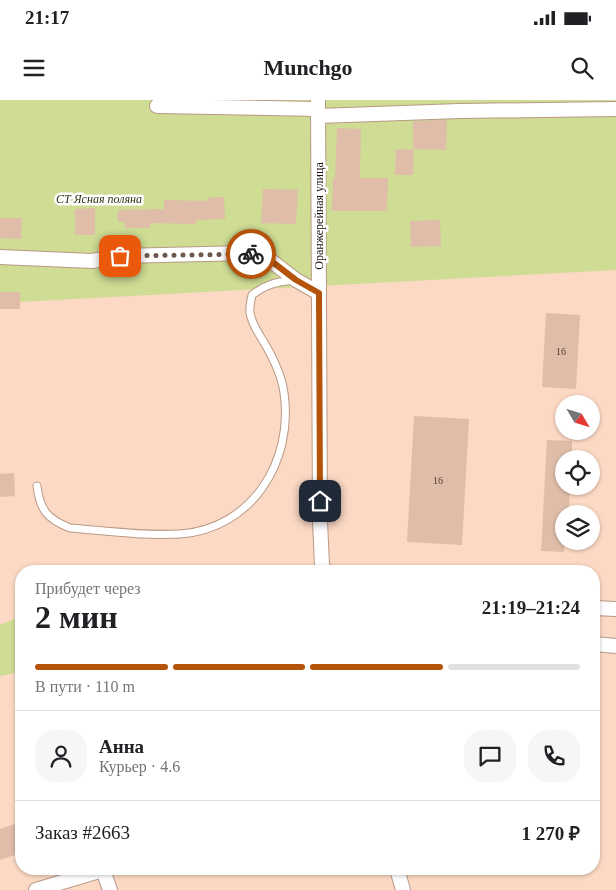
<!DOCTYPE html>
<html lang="ru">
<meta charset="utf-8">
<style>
:root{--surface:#fff;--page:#f6f6f6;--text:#202124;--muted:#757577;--line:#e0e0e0;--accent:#b45309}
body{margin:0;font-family:"Times New Roman",serif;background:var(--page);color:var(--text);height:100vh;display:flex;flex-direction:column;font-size:19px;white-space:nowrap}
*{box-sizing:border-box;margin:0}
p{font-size:16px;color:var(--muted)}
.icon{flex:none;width:28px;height:28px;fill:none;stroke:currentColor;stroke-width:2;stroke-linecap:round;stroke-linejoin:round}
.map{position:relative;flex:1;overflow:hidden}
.side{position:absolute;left:15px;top:465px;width:585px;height:310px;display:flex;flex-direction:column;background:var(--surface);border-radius:20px;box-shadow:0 1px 4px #0004}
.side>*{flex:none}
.needle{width:32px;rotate:128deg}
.fabs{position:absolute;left:555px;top:295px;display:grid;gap:10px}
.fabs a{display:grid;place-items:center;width:45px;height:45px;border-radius:50%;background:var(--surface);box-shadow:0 1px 4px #0004;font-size:25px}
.pin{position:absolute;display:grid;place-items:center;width:42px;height:42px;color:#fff;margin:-21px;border-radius:10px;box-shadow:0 2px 8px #0006}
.courier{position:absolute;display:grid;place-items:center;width:50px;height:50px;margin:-25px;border:4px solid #b45309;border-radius:50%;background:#fff;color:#222;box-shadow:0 1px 6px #0007}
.head em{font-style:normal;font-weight:800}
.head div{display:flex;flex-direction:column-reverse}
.head{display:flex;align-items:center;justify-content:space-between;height:85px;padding:0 20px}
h1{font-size:32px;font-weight:800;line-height:38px}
.bar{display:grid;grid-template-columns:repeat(4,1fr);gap:8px 5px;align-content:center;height:60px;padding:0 20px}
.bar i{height:6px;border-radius:4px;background:var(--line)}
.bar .selected{background:var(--accent)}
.bar p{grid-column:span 4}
.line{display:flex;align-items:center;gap:12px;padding:0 20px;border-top:1px solid var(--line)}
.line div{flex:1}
.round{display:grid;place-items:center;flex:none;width:52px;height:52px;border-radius:20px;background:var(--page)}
.status{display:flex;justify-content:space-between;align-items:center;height:35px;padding:0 25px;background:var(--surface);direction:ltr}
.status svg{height:14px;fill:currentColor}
header{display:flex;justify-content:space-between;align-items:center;height:65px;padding:0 20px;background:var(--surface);font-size:22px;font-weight:800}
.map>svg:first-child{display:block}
.green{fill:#cedc94}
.building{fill:#dfbda8}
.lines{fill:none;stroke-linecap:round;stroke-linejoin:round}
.lane-casing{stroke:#ba9985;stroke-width:9}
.street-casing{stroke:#ba9985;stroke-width:16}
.lane{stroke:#fff;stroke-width:7}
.street{stroke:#fff;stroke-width:14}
.done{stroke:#6c584c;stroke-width:5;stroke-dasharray:0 9}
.route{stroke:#b45309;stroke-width:6}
.labels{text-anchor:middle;stroke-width:5;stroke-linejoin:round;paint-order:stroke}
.number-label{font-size:10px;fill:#4e3d32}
.park-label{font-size:12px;font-style:italic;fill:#2f3413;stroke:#fff}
.street-label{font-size:12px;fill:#1e120b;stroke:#fff}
</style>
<div class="status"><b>21:17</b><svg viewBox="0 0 49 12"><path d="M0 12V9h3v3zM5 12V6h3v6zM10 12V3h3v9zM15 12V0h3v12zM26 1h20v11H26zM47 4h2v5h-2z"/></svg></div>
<header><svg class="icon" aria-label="menu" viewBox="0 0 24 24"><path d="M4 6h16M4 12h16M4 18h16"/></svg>Munchgo<svg class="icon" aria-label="search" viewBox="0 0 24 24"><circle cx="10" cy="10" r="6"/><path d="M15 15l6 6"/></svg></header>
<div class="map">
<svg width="616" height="790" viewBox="0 0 616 790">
<rect width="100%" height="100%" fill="#fcd9c4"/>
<!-- green -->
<g class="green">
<path d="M 0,0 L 616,0 L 616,170 L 0,203 Z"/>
<path d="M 21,516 L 21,570 L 15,573 L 0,576 L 0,525 Z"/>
</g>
<!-- building -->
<g class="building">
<path d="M 447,20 L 446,50 L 413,49 L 413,21 Z"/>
<path d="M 337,28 L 361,29 L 360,78 L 388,78 L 387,111 L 332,111 L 333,78 L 335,78 Z"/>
<path d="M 396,49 L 414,50 L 413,75 L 395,75 Z"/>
<path d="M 263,89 L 298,90 L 296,124 L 261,123 Z"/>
<path d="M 224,97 L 225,119 L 196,120 L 196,124 L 150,123 L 150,128 L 125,128 L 125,122 L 118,122 L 118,110 L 164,109 L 164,100 L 207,101 L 207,98 Z"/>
<path d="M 95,108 L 95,135 L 75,135 L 75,109 Z"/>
<path d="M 0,118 L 22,118 L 21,139 L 0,138 Z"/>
<path d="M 440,120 L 441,146 L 411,147 L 410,121 Z"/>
<rect x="0" y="192" width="20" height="17"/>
<path d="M 546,213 L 580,215 L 576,289 L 542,287 Z"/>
<path d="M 414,316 L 469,319 L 462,445 L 407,442 Z"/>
<path d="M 547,340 L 572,341 L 572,359 L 564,359 L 564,386 L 570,386 L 569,414 L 564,414 L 564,452 L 541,451 Z"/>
<path d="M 14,373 L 15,396 L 0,397 L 0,374 Z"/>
<path d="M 17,723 L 21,736 L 21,753 L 0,760 L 0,729 Z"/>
</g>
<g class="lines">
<!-- lane casing -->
<g class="lane-casing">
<path id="lane" d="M 37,386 C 40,410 47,419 70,428 C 106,431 144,436 180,434 C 252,429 294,361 284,293 C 282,276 273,258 265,244 C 259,234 252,225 250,213 C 249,207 251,201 252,195 C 266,184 277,182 293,180"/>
</g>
<!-- street casing -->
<g class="street-casing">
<g id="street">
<path d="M 318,0 L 320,420 L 322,466 L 326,471"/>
<path d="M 157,6 L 318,9"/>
<path d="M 318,16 L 460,11 L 616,9"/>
<path d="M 0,157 L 92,161 L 120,156 L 247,153 L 266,157 L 296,180 L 319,193"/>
<path d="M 594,508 L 616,509"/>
<path d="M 594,544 L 616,546"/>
<path d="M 397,769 L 403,790"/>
<path d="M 103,770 L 110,790"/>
<path d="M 36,790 L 106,769"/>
</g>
</g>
<!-- lane -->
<use href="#lane" class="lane"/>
<!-- street -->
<use href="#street" class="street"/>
</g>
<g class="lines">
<!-- done -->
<path class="done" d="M 120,156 L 251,154"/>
<!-- route -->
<path class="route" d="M 251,154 L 266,157 L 296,180 L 319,193 L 320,401"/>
</g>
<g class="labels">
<!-- number labels -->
<g class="number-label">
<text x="561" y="255">16</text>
<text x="438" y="384">16</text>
</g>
<!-- park labels -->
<g class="park-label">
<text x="99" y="103">СТ Ясная поляна</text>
</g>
<!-- street labels -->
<g class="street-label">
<text transform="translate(319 116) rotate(-90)" y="4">Оранжерейная улица</text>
</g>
</g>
</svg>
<div class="fabs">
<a><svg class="needle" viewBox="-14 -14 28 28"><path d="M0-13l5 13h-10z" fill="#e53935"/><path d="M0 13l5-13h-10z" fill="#757577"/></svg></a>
<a><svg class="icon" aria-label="locate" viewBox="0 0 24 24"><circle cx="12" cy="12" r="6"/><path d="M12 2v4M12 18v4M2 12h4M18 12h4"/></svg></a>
<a><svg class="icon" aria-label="layers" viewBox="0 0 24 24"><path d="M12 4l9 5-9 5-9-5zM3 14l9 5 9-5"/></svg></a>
</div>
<div class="pin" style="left:120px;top:156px;background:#ea580c"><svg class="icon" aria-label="bag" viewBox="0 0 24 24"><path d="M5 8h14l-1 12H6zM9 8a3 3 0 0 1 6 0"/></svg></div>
<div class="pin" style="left:320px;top:401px;background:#1f2937"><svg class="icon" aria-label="home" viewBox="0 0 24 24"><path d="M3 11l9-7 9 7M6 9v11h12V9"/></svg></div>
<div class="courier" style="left:251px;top:154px"><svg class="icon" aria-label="bike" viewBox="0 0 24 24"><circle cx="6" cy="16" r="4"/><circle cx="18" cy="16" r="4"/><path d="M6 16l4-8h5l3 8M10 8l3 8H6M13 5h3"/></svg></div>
<section class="side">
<div class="head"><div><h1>2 мин</h1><p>Прибудет через</p></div><em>21:19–21:24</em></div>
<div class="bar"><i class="selected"></i><i class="selected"></i><i class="selected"></i><i></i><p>В пути · 110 m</p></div>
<div class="line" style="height:90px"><a class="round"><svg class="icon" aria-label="person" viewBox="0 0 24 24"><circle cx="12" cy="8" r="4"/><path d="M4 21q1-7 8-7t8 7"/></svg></a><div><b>Анна</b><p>Курьер · 4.6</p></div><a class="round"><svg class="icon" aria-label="chat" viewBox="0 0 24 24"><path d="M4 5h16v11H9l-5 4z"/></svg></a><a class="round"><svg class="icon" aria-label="phone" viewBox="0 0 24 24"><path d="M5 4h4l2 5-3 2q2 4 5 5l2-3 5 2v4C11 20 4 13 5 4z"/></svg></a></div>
<div class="line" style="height:65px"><div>Заказ #2663</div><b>1 270 ₽</b></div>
</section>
</div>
